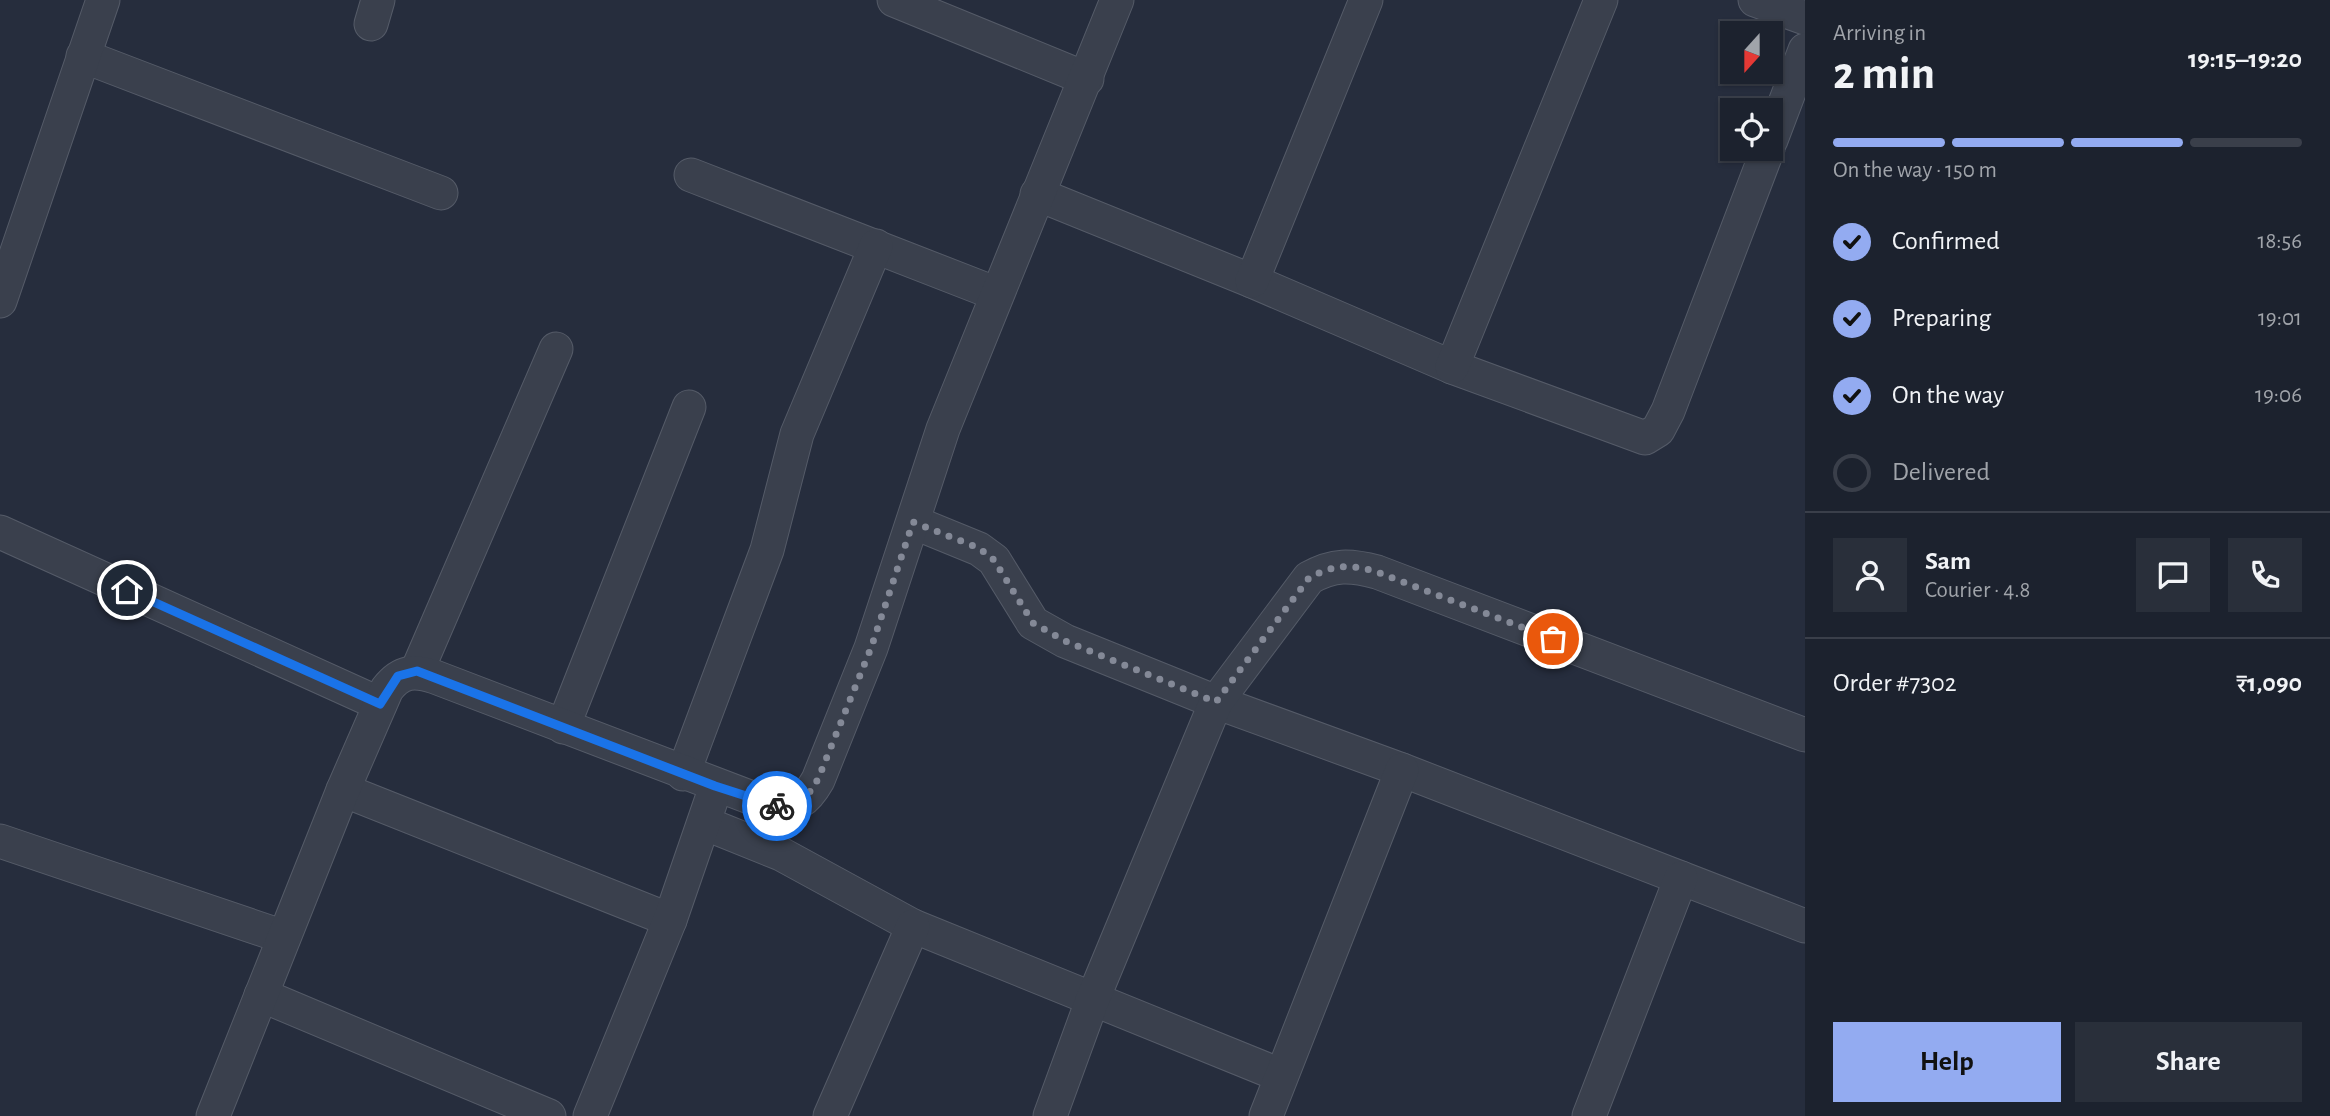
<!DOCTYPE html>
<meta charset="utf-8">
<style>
:root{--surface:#1c222e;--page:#292f3a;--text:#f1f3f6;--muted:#a0a4aa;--line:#3a3f4a;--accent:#93abf1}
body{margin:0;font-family:"Alegreya Sans",sans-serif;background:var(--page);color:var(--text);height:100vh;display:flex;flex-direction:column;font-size:26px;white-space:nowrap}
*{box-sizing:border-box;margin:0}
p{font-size:23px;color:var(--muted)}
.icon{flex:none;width:38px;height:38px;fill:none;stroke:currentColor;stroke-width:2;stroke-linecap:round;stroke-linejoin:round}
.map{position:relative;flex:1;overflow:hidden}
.drawer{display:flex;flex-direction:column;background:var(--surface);width:525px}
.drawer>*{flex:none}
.needle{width:46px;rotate:201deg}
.fabs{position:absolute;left:1720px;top:21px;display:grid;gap:14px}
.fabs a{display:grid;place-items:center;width:63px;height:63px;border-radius:0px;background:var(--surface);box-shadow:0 2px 5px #0004,0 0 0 2px var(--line);font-size:35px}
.pin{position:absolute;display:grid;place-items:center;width:60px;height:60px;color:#fff;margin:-30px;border:4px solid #fff;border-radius:50%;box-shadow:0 2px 7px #0007}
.courier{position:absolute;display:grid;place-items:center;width:70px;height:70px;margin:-35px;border:5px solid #1a73e8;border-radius:50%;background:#fff;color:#222;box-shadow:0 2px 9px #0007}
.headline em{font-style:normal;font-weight:600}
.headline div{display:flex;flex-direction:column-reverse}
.headline{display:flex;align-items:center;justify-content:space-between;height:119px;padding:0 28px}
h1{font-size:46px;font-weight:600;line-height:52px}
.bar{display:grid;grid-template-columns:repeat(4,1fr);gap:10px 7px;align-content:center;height:84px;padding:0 28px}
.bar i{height:9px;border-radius:5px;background:var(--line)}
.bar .current{background:var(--accent)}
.bar p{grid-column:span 4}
.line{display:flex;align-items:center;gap:18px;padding:0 28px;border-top:2px solid var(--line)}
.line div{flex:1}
.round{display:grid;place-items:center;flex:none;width:74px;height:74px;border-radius:0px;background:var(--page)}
ol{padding:0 28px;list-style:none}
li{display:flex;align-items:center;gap:21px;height:77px}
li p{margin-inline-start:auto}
li .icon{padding:7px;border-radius:50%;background:var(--accent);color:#111;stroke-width:4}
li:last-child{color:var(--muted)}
li i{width:38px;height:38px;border:4px solid var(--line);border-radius:50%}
.button{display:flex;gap:14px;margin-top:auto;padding:14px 28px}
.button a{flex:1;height:80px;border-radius:0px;background:var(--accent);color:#111;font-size:28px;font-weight:600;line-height:80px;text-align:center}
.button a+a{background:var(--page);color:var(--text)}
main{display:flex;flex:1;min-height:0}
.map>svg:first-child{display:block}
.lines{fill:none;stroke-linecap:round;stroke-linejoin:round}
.street-casing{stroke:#555b68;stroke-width:35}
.street{stroke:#3a404d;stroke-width:33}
.done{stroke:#848997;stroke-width:7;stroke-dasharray:0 12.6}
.route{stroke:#1a73e8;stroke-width:9}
</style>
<main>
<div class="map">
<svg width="1805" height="1116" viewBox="0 0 1805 1116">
<rect width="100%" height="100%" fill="#262d3d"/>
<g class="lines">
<!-- street casing -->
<g class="street-casing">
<g id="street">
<path d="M 894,0 L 1087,79"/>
<path d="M 1755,0 L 1805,18"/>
<path d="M 371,24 L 378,0"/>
<path d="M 83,56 L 441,193"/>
<path d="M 1771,140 L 1805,50"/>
<path d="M 691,175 L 997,294"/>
<path d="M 1037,194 L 1252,281 L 1452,367 L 1645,438 L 1658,430 L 1668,411 L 1768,149"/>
<path d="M 1252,281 L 1366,0"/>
<path d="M 0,301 L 103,0"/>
<path d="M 1452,367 L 1601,0"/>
<path d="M 913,522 L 979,549 L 994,560 L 1033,623 L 1065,641 L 1216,702 L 1402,770 L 1805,926"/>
<path d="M 0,532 L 380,704"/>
<path d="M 417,671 L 556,349"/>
<path d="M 563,727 L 689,407"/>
<path d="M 683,774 L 767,550 L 797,434 L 876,246"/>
<path d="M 343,790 L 670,920"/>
<path d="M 704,823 L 781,854 L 913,926 L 1280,1075"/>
<path d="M 0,841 L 284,937"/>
<path d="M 261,995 L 549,1116"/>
<path d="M 213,1116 L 343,790 L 387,689 C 401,671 414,670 435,677 L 773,806 C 797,807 806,801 818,780 L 871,648 L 943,429 L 1117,0"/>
<path d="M 590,1116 L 670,920 L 711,801"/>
<path d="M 830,1116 L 913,926"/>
<path d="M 1050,1116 L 1092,1001 L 1216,702 L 1309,578 C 1334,564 1350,565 1377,572 L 1805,735"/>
<path d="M 1266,1116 L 1402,770"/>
<path d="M 1589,1116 L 1681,878"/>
</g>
</g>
<!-- street -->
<use href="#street" class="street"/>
</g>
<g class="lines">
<!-- done -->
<path class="done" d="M 777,806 C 799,807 807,798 818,779 L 871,648 L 913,522 L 979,548 L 994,560 L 1033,623 L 1065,641 L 1216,702 L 1309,578 C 1334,564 1351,564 1377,572 L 1553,639"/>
<!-- route -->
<path class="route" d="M 127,590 L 380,704 L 398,676 L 417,671 L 715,786 L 777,806"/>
</g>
</svg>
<div class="fabs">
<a><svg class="needle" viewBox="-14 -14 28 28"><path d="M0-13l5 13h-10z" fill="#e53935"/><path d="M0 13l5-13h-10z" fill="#a0a4aa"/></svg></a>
<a><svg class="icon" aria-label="locate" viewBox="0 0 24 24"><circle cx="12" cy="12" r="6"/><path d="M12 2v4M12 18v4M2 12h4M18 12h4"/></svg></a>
</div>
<div class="pin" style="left:1553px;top:639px;background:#ea580c"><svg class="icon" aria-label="bag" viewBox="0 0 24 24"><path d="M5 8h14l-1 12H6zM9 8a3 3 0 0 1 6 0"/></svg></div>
<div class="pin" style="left:127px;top:590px;background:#1f2937"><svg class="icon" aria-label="home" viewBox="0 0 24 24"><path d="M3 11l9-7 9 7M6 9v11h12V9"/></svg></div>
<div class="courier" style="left:777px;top:806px"><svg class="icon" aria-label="bike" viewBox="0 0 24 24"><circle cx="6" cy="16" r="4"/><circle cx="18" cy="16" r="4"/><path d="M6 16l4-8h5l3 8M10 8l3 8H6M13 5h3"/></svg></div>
</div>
<section class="drawer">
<div class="headline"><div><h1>2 min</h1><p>Arriving in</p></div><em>19:15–19:20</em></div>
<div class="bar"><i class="current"></i><i class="current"></i><i class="current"></i><i></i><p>On the way · 150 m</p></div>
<ol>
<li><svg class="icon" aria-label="check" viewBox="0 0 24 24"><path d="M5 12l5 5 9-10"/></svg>Confirmed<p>18:56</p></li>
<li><svg class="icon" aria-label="check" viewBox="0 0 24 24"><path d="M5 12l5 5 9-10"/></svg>Preparing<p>19:01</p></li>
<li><svg class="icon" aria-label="check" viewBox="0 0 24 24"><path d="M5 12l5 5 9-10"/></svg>On the way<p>19:06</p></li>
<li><i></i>Delivered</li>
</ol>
<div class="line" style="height:126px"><a class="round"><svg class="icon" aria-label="person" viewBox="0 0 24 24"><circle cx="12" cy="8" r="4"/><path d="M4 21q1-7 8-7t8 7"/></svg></a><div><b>Sam</b><p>Courier · 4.8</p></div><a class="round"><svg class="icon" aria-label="chat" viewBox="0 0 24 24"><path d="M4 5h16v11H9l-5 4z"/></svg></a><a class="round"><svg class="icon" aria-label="phone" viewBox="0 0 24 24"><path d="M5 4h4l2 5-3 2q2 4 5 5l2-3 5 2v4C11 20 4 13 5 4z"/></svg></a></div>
<div class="line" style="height:91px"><div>Order #7302</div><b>₹1,090</b></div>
<div class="button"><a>Help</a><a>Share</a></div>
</section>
</main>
